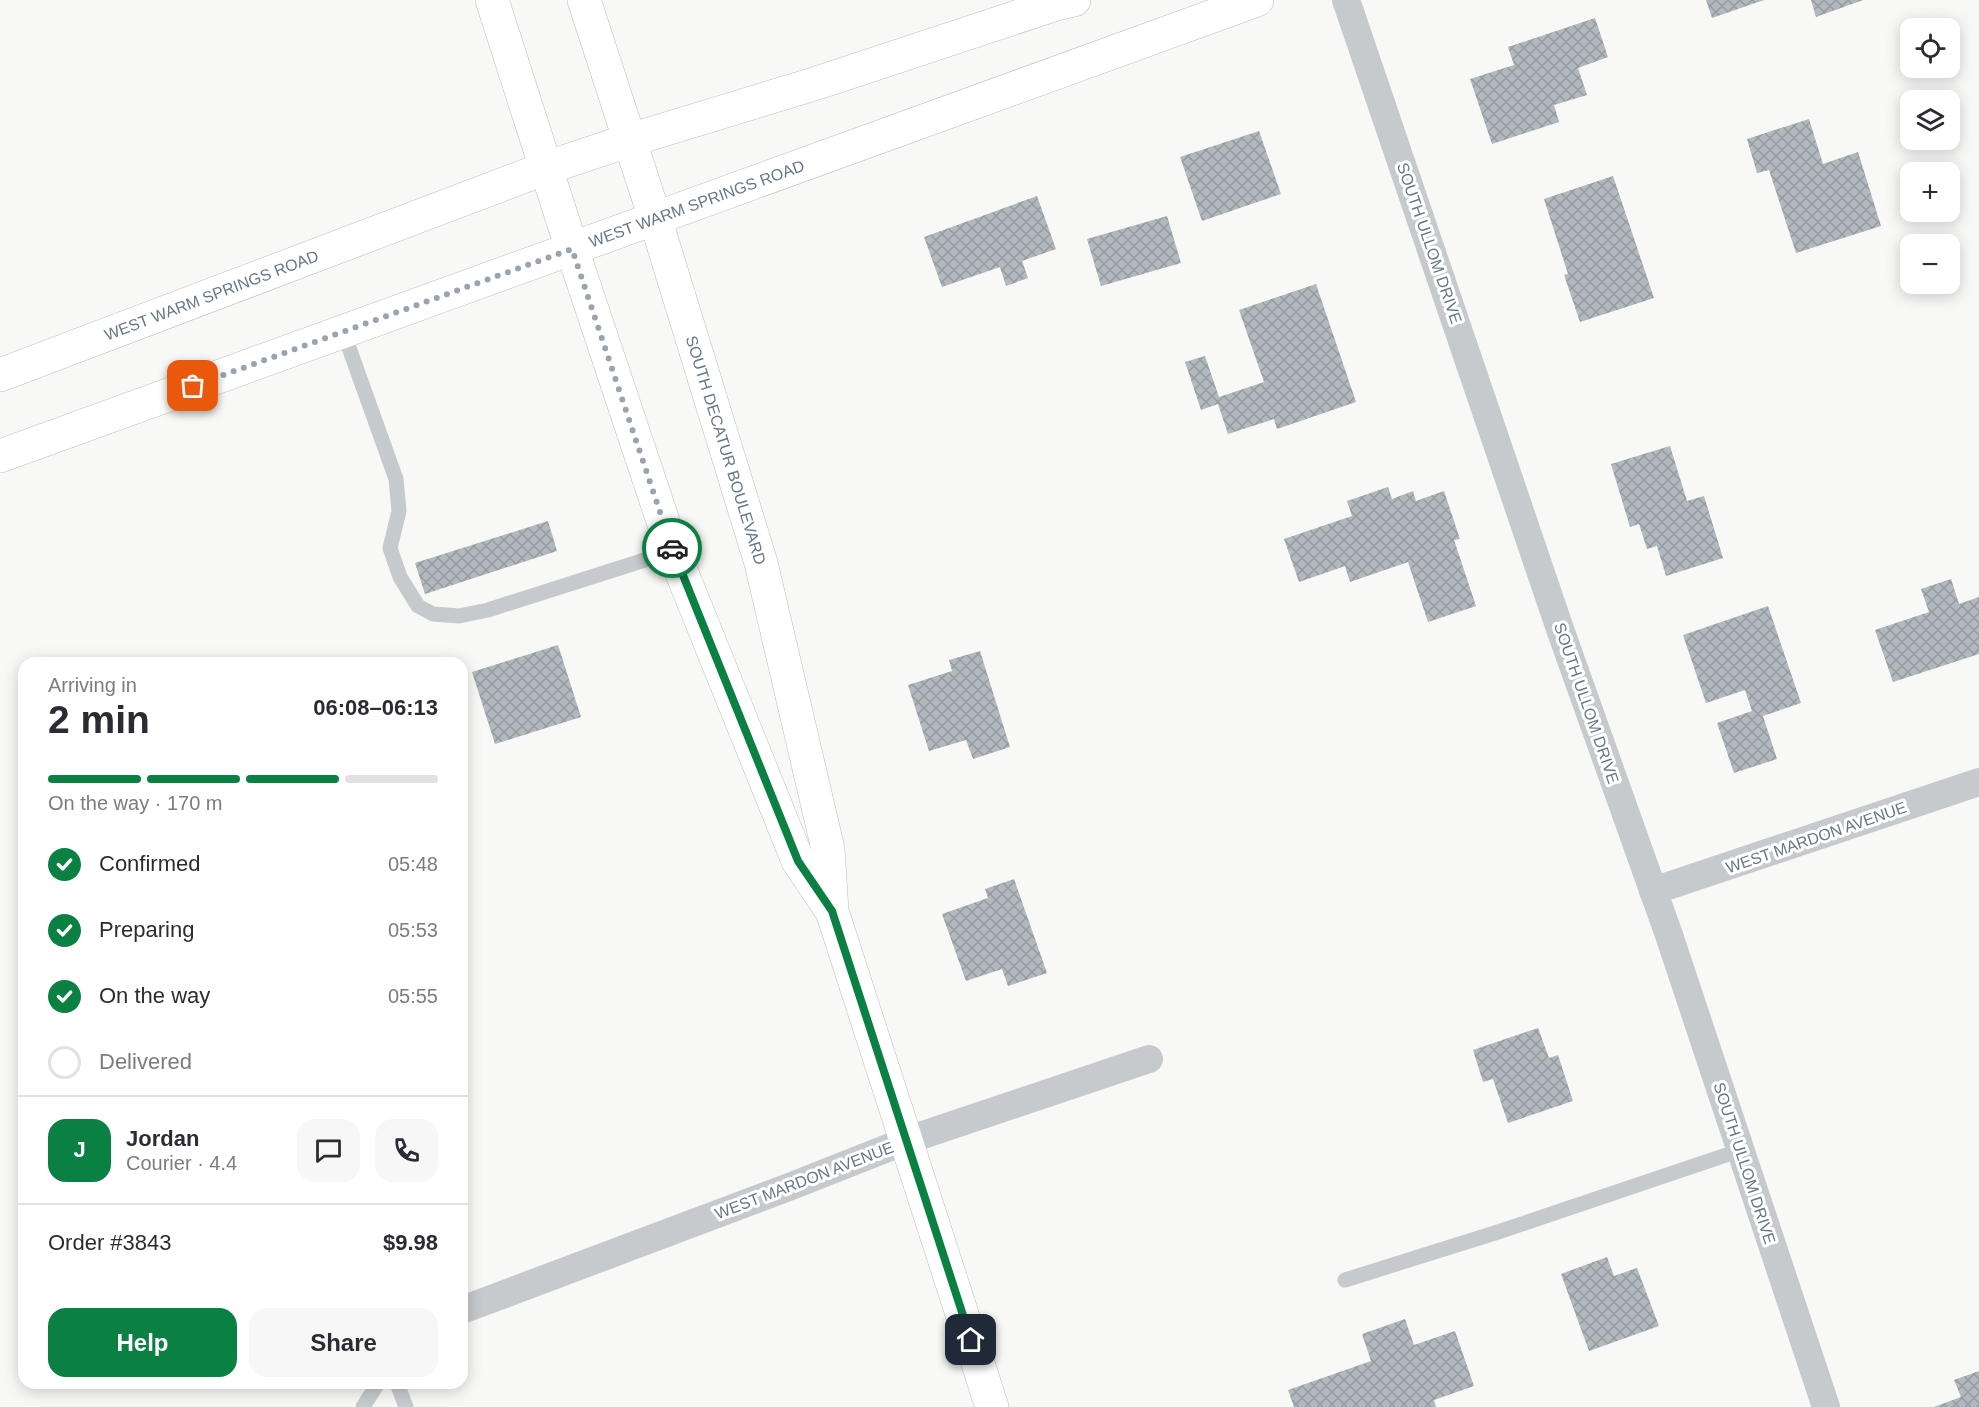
<!DOCTYPE html>
<meta charset="utf-8">
<style>
:root{--surface:#fff;--page:#f7f7f7;--text:#2b2b33;--muted:#7c7c81;--line:#e1e1e2;--accent:#0b8043}
body{margin:0;font-family:Helvetica,sans-serif;background:var(--page);color:var(--text);height:100vh;display:flex;flex-direction:column;font-size:22px;white-space:nowrap}
*{box-sizing:border-box;margin:0}
p{font-size:20px;color:var(--muted)}
.icon{flex:none;width:33px;height:33px;fill:none;stroke:currentColor;stroke-width:2;stroke-linecap:round;stroke-linejoin:round}
.map{position:relative;flex:1;overflow:hidden}
.side{position:absolute;left:18px;top:657px;width:450px;height:732px;display:flex;flex-direction:column;background:var(--surface);border-radius:18px;box-shadow:0 3px 15px #0003}
.side>*{flex:none}
.controls{position:absolute;left:1900px;top:18px;display:grid;gap:12px}
.controls a{display:grid;place-items:center;width:60px;height:60px;border-radius:12px;background:var(--surface);box-shadow:0 3px 15px #0003;font-size:30px}
.pin{position:absolute;display:grid;place-items:center;width:51px;height:51px;color:#fff;margin:-26px;border-radius:12px;box-shadow:0 3px 9px #0006}
.courier{position:absolute;display:grid;place-items:center;width:60px;height:60px;margin:-30px;border:4px solid #0b8043;border-radius:50%;background:#fff;color:#222;box-shadow:0 2px 8px #0007}
.head em{font-style:normal;font-weight:800}
.head div{display:flex;flex-direction:column-reverse}
.head{display:flex;align-items:center;justify-content:space-between;height:102px;padding:0 30px}
h1{font-size:39px;font-weight:800;line-height:45px}
.bar{display:grid;grid-template-columns:repeat(4,1fr);gap:9px 6px;align-content:center;height:72px;padding:0 30px}
.bar i{height:8px;border-radius:4px;background:var(--line)}
.bar .on{background:var(--accent)}
.bar p{grid-column:span 4}
.line{display:flex;align-items:center;gap:15px;padding:0 30px;border-top:2px solid var(--line)}
.line div{flex:1}
.round{display:grid;place-items:center;flex:none;width:63px;height:63px;border-radius:18px;background:var(--page)}
ol{padding:0 30px;list-style:none}
li{display:flex;align-items:center;gap:18px;height:66px}
li p{margin-inline-start:auto}
li .icon{padding:6px;border-radius:50%;background:var(--accent);color:#fff;stroke-width:4}
li:last-child{color:var(--muted)}
li i{width:33px;height:33px;border:3px solid var(--line);border-radius:50%}
.action{display:flex;gap:12px;margin-top:auto;padding:12px 30px}
.action a{flex:1;height:69px;border-radius:18px;background:var(--accent);color:#fff;font-size:24px;font-weight:800;line-height:69px;text-align:center}
.action a+a{background:var(--page);color:var(--text)}
.map>svg:first-child{display:block}
.building{fill:url(#building-cross-hatch)}
.lines{fill:none;stroke-linecap:round;stroke-linejoin:round}
.secondary-casing{stroke:#babfc4;stroke-width:34}
.primary-casing{stroke:#b9bdc1;stroke-width:34}
.lane{stroke:#c6cacd;stroke-width:15}
.street{stroke:#c6cacd;stroke-width:28}
.secondary{stroke:#fff;stroke-width:33}
.primary{stroke:#fff;stroke-width:33}
.done{stroke:#99a4ae;stroke-width:6;stroke-dasharray:0 10.8}
.route{stroke:#0b8043;stroke-width:8}
.labels{text-anchor:middle;stroke-width:6;stroke-linejoin:round;paint-order:stroke}
.street-label{font-size:16px;fill:#678;stroke:#fff}
</style>
<div class="map">
<svg width="1979" height="1407" viewBox="0 0 1979 1407">
<defs>
<pattern id="building-cross-hatch" width="8" height="8" patternUnits="userSpaceOnUse" patternTransform="scale(1.5)"><rect width="8" height="8" fill="#b1b8be"/><path d="M0 0l8 8M0 8l8-8" fill="none" stroke="#949aa0"/></pattern>
</defs>
<rect width="100%" height="100%" fill="#f8f8f6"/>
<!-- building -->
<g class="building">
<path d="M 1706,0 L 1764,0 L 1712,18 Z"/>
<path d="M 1811,0 L 1863,0 L 1816,17 Z"/>
<path d="M 1595,18 L 1608,57 L 1578,68 L 1587,95 L 1554,105 L 1559,122 L 1492,144 L 1470,79 L 1514,65 L 1508,47 Z"/>
<path d="M 1809,119 L 1823,164 L 1858,152 L 1881,226 L 1796,253 L 1769,170 L 1757,173 L 1747,139 Z"/>
<path d="M 1259,131 L 1281,194 L 1202,221 L 1180,157 Z"/>
<path d="M 1613,176 L 1654,298 L 1580,322 L 1564,275 L 1568,274 L 1544,199 Z"/>
<path d="M 1037,196 L 1056,249 L 1022,261 L 1028,278 L 1006,286 L 1000,267 L 942,287 L 924,237 Z"/>
<path d="M 1167,216 L 1181,263 L 1101,286 L 1087,239 Z"/>
<path d="M 1316,284 L 1356,402 L 1277,429 L 1274,419 L 1228,434 L 1218,404 L 1201,410 L 1185,362 L 1205,356 L 1219,397 L 1264,382 L 1239,310 Z"/>
<path d="M 1670,446 L 1687,501 L 1704,496 L 1723,558 L 1666,576 L 1657,546 L 1647,549 L 1639,524 L 1630,527 L 1611,464 Z"/>
<path d="M 1388,487 L 1392,499 L 1413,491 L 1416,501 L 1444,491 L 1460,539 L 1454,540 L 1476,606 L 1428,622 L 1408,562 L 1350,582 L 1345,566 L 1299,582 L 1284,539 L 1352,516 L 1347,501 Z"/>
<path d="M 548,521 L 557,551 L 425,594 L 415,563 Z"/>
<path d="M 1951,579 L 1959,604 L 1979,597 L 1979,654 L 1893,682 L 1875,630 L 1929,612 L 1921,589 Z"/>
<path d="M 1768,606 L 1801,703 L 1763,716 L 1777,759 L 1734,773 L 1717,723 L 1752,711 L 1745,690 L 1706,703 L 1683,635 Z"/>
<path d="M 558,645 L 581,717 L 495,744 L 472,672 Z"/>
<path d="M 980,651 L 1010,747 L 973,759 L 966,740 L 929,751 L 908,685 L 952,671 L 949,660 Z"/>
<path d="M 1014,879 L 1047,973 L 1008,986 L 1002,969 L 966,981 L 942,914 L 988,898 L 985,889 Z"/>
<path d="M 1538,1028 L 1549,1058 L 1558,1055 L 1573,1101 L 1508,1123 L 1493,1079 L 1483,1082 L 1473,1050 Z"/>
<path d="M 1607,1257 L 1614,1276 L 1637,1268 L 1659,1326 L 1589,1351 L 1561,1274 Z"/>
<path d="M 1405,1319 L 1414,1345 L 1455,1331 L 1474,1386 L 1434,1400 L 1436,1407 L 1294,1407 L 1288,1390 L 1371,1361 L 1362,1334 Z"/>
<path d="M 1979,1371 L 1979,1407 L 1934,1407 L 1961,1397 L 1954,1380 Z"/>
</g>
<g class="lines">
<!-- secondary casing -->
<g class="secondary-casing">
<g id="secondary">
<path id="s1" d="M 0,375 L 546,168 L 630,140 L 814,84 L 1056,4 L 1074,0"/>
<path id="s2" d="M 0,456 L 1257,0"/>
</g>
</g>
<!-- primary casing -->
<g class="primary-casing">
<g id="primary">
<path d="M 492,0 L 572,249 L 673,551 L 798,861 L 831,910"/>
<path id="s3" d="M 584,0 L 655,218 L 761,563 L 828,849 L 832,911 L 992,1407"/>
</g>
</g>
<!-- lane -->
<g class="lane">
<path d="M 343,331 L 396,479 L 399,511 L 390,548 L 400,577 L 418,606 L 433,614 L 459,616 L 488,610 L 673,551"/>
<path d="M 1345,1280 L 1498,1232 L 1741,1150"/>
<path d="M 397,1383 L 406,1407"/>
<path d="M 363,1407 L 378,1383"/>
</g>
<!-- street -->
<g class="street">
<path d="M 1346,0 L 1560,629 L 1669,935 L 1826,1407"/>
<path d="M 1653,891 L 1979,782"/>
<path d="M 462,1310 L 789,1187 L 908,1140 L 1149,1059"/>
</g>
<!-- secondary -->
<use href="#secondary" class="secondary"/>
<!-- primary -->
<use href="#primary" class="primary"/>
</g>
<g class="lines">
<!-- done -->
<path class="done" d="M 193,386 L 572,249 L 672,548"/>
<!-- route -->
<path class="route" d="M 672,548 L 798,861 L 832,911 L 971,1340"/>
</g>
<g class="labels">
<!-- street labels -->
<g class="street-label">
<text dy="6" stroke="none"><textPath href="#s2" startOffset="741">WEST WARM SPRINGS ROAD</textPath></text>
<text transform="translate(1430 243) rotate(71)" y="6">SOUTH ULLOM DRIVE</text>
<text dy="6" stroke="none"><textPath href="#s1" startOffset="226">WEST WARM SPRINGS ROAD</textPath></text>
<text dy="6" stroke="none"><textPath href="#s3" startOffset="472">SOUTH DECATUR BOULEVARD</textPath></text>
<text transform="translate(1587 703) rotate(71)" y="6">SOUTH ULLOM DRIVE</text>
<text transform="translate(1816 837) rotate(-19)" y="6">WEST MARDON AVENUE</text>
<text transform="translate(1745 1163) rotate(72)" y="6">SOUTH ULLOM DRIVE</text>
<text transform="translate(804 1180) rotate(-21)" y="6">WEST MARDON AVENUE</text>
</g>
</g>
</svg>
<div class="controls">
<a><svg class="icon" aria-label="locate" viewBox="0 0 24 24"><circle cx="12" cy="12" r="6"/><path d="M12 2v4M12 18v4M2 12h4M18 12h4"/></svg></a>
<a><svg class="icon" aria-label="layers" viewBox="0 0 24 24"><path d="M12 4l9 5-9 5-9-5zM3 14l9 5 9-5"/></svg></a>
<a>+</a>
<a>−</a>
</div>
<div class="pin" style="left:193px;top:386px;background:#ea580c"><svg class="icon" aria-label="bag" viewBox="0 0 24 24"><path d="M5 8h14l-1 12H6zM9 8a3 3 0 0 1 6 0"/></svg></div>
<div class="pin" style="left:971px;top:1340px;background:#1f2937"><svg class="icon" aria-label="home" viewBox="0 0 24 24"><path d="M3 11l9-7 9 7M6 9v11h12V9"/></svg></div>
<div class="courier" style="left:672px;top:548px"><svg class="icon" aria-label="car" viewBox="0 0 24 24"><path d="M5 17H2v-5l4-1 3-4h7l3 4 3 1v5h-3M9 17h6M6 11h13"/><circle cx="7" cy="17" r="2"/><circle cx="17" cy="17" r="2"/></svg></div>
<section class="side">
<div class="head"><div><h1>2 min</h1><p>Arriving in</p></div><em>06:08–06:13</em></div>
<div class="bar"><i class="on"></i><i class="on"></i><i class="on"></i><i></i><p>On the way · 170 m</p></div>
<ol>
<li><svg class="icon" aria-label="check" viewBox="0 0 24 24"><path d="M5 12l5 5 9-10"/></svg>Confirmed<p>05:48</p></li>
<li><svg class="icon" aria-label="check" viewBox="0 0 24 24"><path d="M5 12l5 5 9-10"/></svg>Preparing<p>05:53</p></li>
<li><svg class="icon" aria-label="check" viewBox="0 0 24 24"><path d="M5 12l5 5 9-10"/></svg>On the way<p>05:55</p></li>
<li><i></i>Delivered</li>
</ol>
<div class="line" style="height:108px"><b class="round" style="background:var(--accent);color:#fff">J</b><div><b>Jordan</b><p>Courier · 4.4</p></div><a class="round"><svg class="icon" aria-label="chat" viewBox="0 0 24 24"><path d="M4 5h16v11H9l-5 4z"/></svg></a><a class="round"><svg class="icon" aria-label="phone" viewBox="0 0 24 24"><path d="M5 4h4l2 5-3 2q2 4 5 5l2-3 5 2v4C11 20 4 13 5 4z"/></svg></a></div>
<div class="line" style="height:78px"><div>Order #3843</div><b>$9.98</b></div>
<div class="action"><a>Help</a><a>Share</a></div>
</section>
</div>
